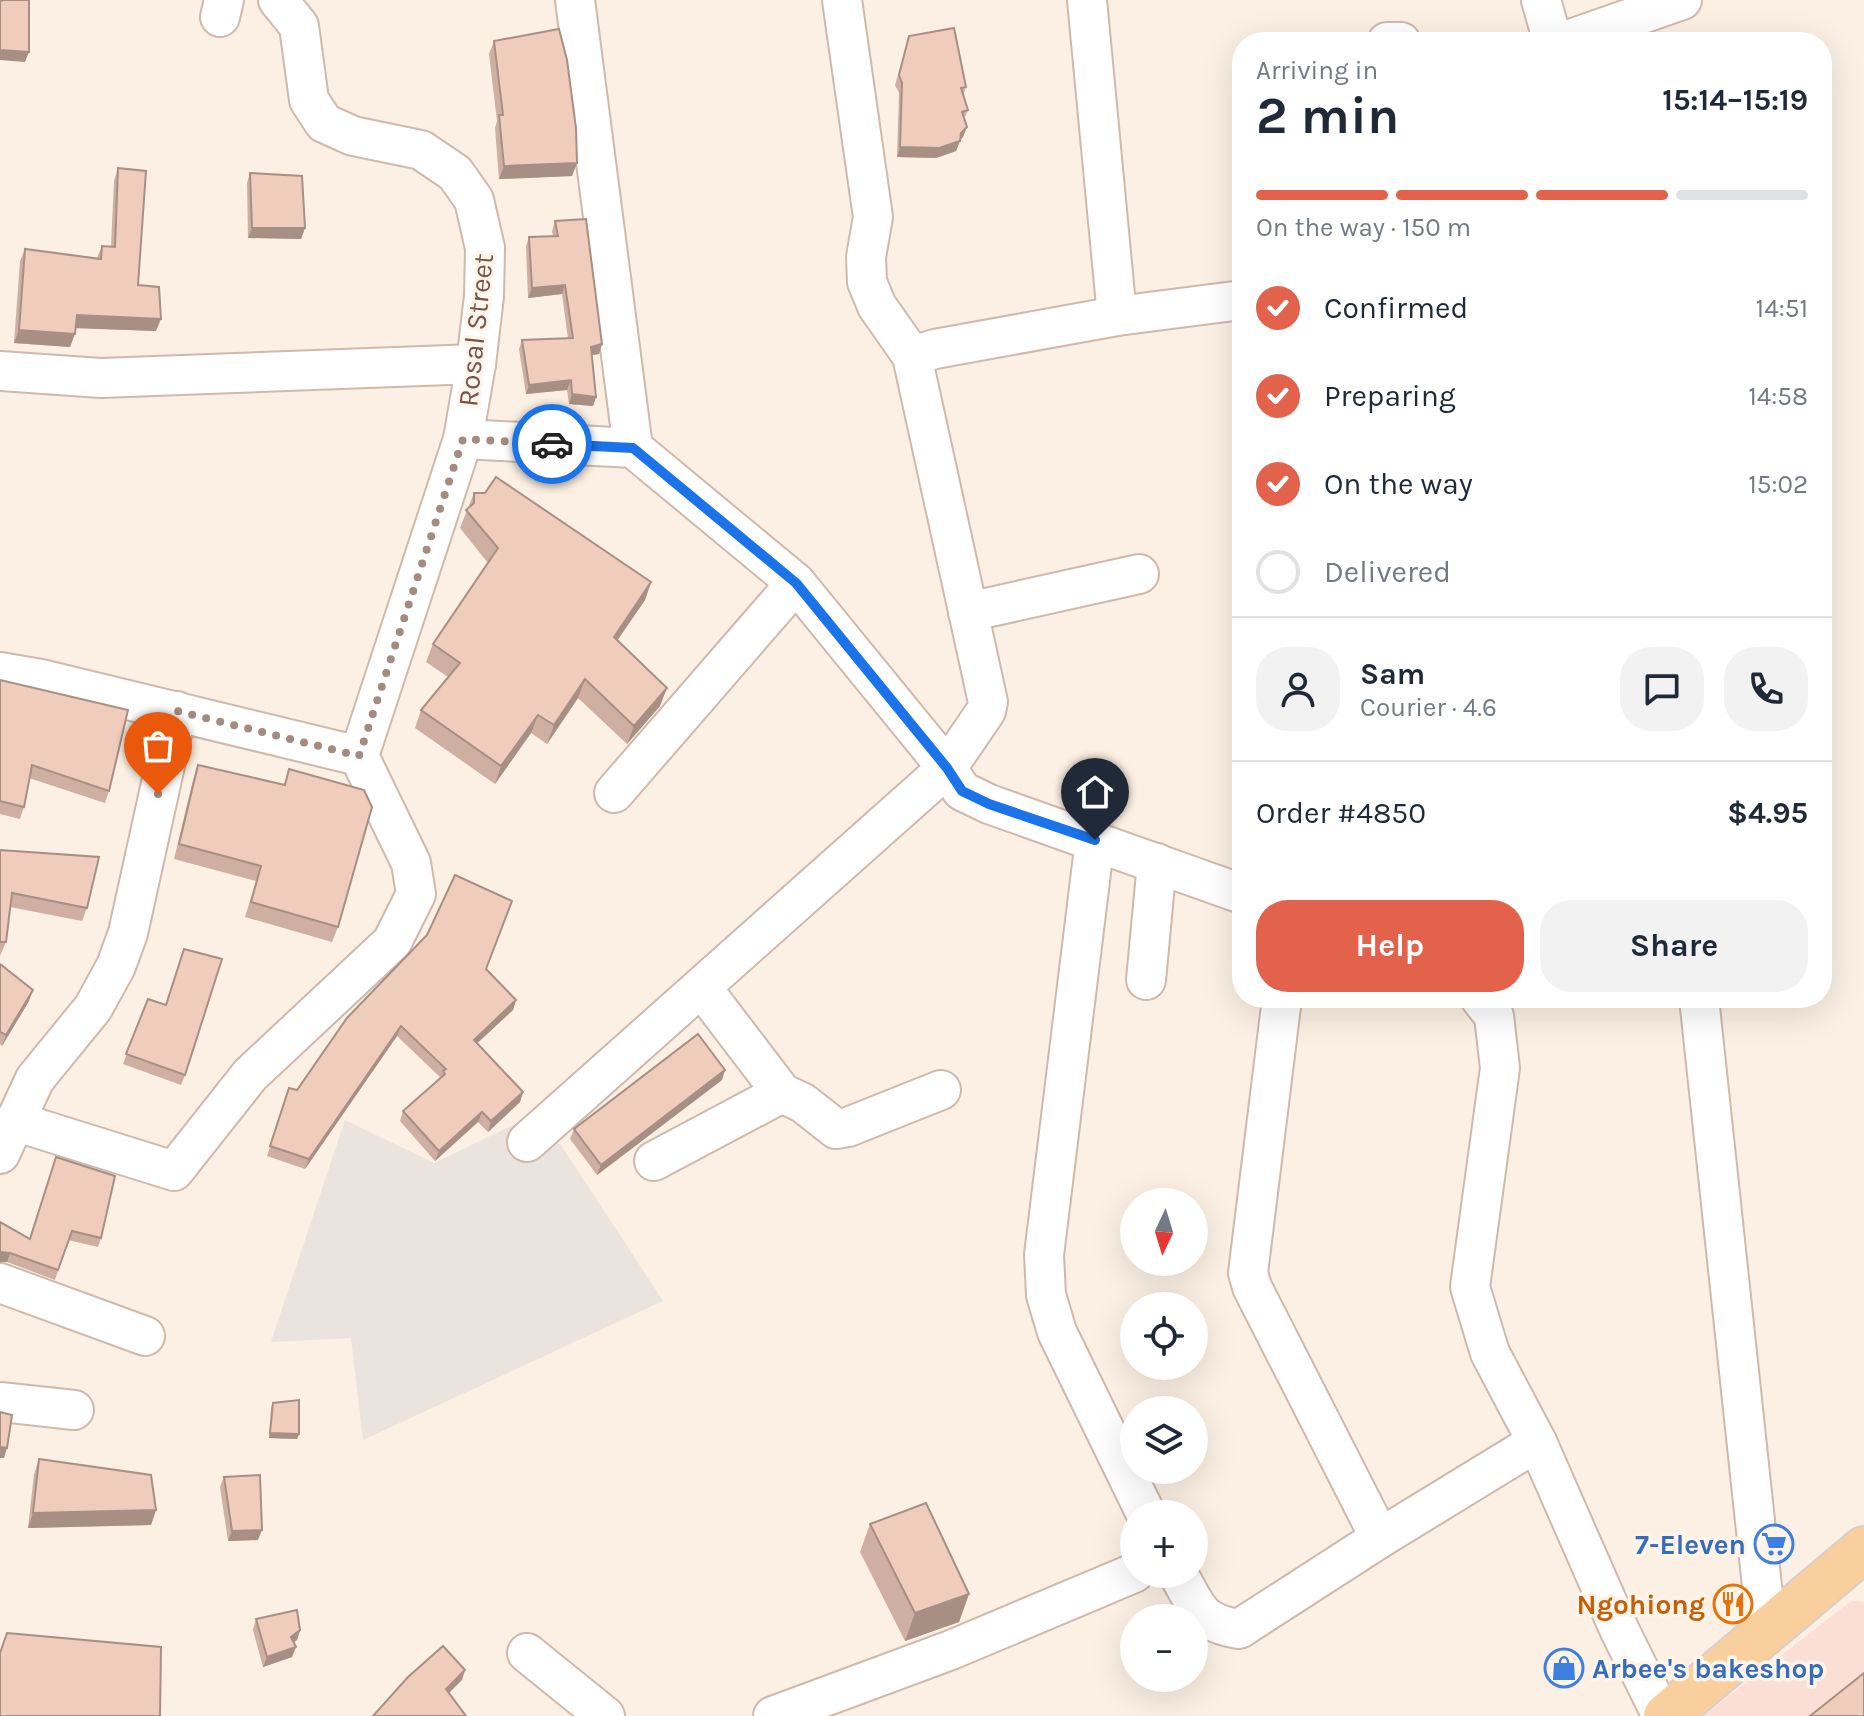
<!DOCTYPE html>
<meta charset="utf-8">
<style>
:root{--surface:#fff;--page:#f2f2f3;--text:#1f2937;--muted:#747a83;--line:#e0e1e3;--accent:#e2624c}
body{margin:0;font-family:Karla,sans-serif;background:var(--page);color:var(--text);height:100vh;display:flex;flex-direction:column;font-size:30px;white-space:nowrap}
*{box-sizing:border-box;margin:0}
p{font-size:26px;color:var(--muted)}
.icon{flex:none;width:44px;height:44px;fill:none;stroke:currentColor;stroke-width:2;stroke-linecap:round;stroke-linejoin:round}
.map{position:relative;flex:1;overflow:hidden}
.details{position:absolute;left:1232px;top:32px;width:600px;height:976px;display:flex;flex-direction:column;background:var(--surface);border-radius:32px;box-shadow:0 8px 32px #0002}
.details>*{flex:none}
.needle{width:52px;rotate:184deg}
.controls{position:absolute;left:1120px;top:1188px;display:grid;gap:16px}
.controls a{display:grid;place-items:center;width:88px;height:88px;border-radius:50%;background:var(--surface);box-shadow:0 8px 32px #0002;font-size:40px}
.pin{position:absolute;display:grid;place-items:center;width:68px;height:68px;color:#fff;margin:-82px -34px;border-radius:50% 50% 50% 0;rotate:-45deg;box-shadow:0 0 8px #0007}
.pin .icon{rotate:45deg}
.courier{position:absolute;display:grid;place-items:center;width:80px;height:80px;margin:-40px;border:6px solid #1a73e8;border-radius:50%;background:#fff;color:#222;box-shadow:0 2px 10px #0007}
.headline em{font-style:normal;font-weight:700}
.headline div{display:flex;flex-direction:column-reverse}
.headline{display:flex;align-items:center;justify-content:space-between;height:136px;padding:0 24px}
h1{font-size:52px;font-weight:700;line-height:60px}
.bar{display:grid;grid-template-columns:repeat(4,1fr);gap:12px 8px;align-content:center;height:96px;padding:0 24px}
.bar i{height:10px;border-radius:6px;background:var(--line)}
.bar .selected{background:var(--accent)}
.bar p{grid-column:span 4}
.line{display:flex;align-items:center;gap:20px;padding:0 24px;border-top:2px solid var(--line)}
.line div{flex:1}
.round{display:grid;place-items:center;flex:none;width:84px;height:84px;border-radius:32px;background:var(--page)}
ol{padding:0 24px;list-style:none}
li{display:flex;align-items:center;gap:24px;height:88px}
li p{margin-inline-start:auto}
li .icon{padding:8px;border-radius:50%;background:var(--accent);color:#fff;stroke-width:4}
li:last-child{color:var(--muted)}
li i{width:44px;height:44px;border:4px solid var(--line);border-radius:50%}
.button{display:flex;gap:16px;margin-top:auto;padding:16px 24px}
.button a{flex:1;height:92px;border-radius:32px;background:var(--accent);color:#fff;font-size:32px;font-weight:700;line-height:92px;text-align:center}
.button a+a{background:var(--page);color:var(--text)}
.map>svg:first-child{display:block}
.commercial{fill:#fbdfd7}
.industrial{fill:#ebe3de}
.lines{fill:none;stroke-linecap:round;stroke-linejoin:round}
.minor-casing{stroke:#ceb9ad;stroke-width:42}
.major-casing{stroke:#d8cfcc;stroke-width:48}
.minor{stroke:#fff;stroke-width:38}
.major{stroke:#f8cf9d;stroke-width:44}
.wall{fill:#ceafa2}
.shaded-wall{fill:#a88f84}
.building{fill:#f0ccbc;stroke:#a88f84;stroke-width:2}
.done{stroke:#a38b80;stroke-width:8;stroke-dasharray:0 14.4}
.route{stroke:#1a73e8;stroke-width:10}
.labels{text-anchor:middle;stroke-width:7;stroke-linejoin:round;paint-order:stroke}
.street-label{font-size:28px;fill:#73554a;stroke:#fef4e9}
.shop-label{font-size:28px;font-weight:bold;fill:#366cbe;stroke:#fef4e9;text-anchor:end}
.food-label{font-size:28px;font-weight:bold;fill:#c56008;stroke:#fef4e9;text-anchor:end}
</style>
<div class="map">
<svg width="1864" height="1716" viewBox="0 0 1864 1716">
<rect width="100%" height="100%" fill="#fbf0e3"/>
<!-- commercial -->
<path class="commercial" d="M 1851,1601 L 1864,1602 L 1864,1716 L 1703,1716 Z"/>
<!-- industrial -->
<path class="industrial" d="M 345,1120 L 434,1163 L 515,1124 L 561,1145 L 663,1301 L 363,1440 L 351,1338 L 271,1342 Z"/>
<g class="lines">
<!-- minor casing -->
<g class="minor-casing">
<g id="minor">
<path d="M 278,0 L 299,26 L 309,100 L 324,123 L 353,136 L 421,150 L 455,173 L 474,200 L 485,248 L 484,296 L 476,364 L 463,439 L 359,756"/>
<path d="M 575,0 L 633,448"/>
<path d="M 1087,0 L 1117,316"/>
<path d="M 1541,0 L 1553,42"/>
<path d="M 220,17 L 224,0"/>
<path d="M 1387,42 L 1401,42"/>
<path d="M 1562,42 L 1682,0"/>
<path d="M 912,356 L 935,349 L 1117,316 L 1242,300"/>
<path d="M 0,371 L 101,378 L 476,364"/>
<path d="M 463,439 L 633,448 L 796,583 L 947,768 L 962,791 L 989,804 L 1242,894"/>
<path d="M 968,612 L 1139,574"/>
<path d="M 0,672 L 41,679 L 359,756 L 411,863 L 416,894 L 392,942 L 250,1075 L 174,1171 L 14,1121"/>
<path d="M 614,793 L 796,583"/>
<path d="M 1095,840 L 1044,1255 L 1046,1295 L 1057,1332 L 1146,1514"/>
<path d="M 1146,980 L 1157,863"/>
<path d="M 702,988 L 782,1093 L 803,1103 L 836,1129 L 848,1127 L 941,1090"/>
<path d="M 1282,998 L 1248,1273 L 1252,1287 L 1380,1538"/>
<path d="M 1480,998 L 1494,1016 L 1500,1068 L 1470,1287 L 1490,1353 L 1537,1442 L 1620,1631 L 1662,1716"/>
<path d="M 1699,998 L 1767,1633"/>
<path d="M 527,1142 L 947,768 L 986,711 L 988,702 L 912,356 L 877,306 L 867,282 L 866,257 L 873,217 L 842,0"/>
<path d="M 0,1154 L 35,1079 L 93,1008 L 116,966 L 128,933 L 177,711"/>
<path d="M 654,1161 L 782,1093"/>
<path d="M 0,1283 L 145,1336"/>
<path d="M 0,1402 L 74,1410"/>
<path d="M 1178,1574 C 1198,1607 1197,1622 1239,1629 L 1380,1538 L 1537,1442"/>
<path d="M 527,1653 L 605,1716"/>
<path d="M 773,1716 L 951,1650 L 1134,1573"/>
</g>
</g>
<!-- major casing -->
<g class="major-casing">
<path id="major" d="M 1666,1716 L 1864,1549"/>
</g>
<!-- minor -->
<use href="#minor" class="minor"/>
<!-- major -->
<use href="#major" class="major"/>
</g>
<!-- wall -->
<g class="wall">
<path d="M 909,36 L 966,87 L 963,96 L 968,110 L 964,119 L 963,137 L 960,140 L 956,151 L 936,158 L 897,157 L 899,93 L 895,85 Z"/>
<path d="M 494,41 L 577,163 L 572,176 L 499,179 L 495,128 L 497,121 L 489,54 Z"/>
<path d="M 118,168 L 138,285 L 156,331 L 75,328 L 70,347 L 14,343 L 20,261 L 25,249 L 97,258 L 102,246 L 111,246 L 114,181 Z"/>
<path d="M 250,173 L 305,228 L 301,239 L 248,238 L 247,183 Z"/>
<path d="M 555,221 L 602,344 L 599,354 L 592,355 L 596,397 L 593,406 L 569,404 L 567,390 L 526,394 L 519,349 L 522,340 L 568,339 L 562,294 L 528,298 L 526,246 L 529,237 L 553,236 L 552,231 Z"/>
<path d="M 474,493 L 651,582 L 645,600 L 617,641 L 660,706 L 627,744 L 578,698 L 547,744 L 531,733 L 495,784 L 415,728 L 421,710 L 448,677 L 426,662 L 433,644 L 488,563 L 460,528 Z"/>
<path d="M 0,680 L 109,791 L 105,803 L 29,778 L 24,807 L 20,819 L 0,814 Z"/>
<path d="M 198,765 L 284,785 L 289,769 L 338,927 L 332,942 L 245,917 L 256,881 L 174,859 L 193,780 Z"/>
<path d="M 0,850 L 87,908 L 82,921 L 10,907 L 6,942 L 0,956 Z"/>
<path d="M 0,964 L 29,1001 L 2,1046 L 0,1044 Z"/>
<path d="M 486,969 L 516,1000 L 513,1010 L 477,1043 L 523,1092 L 520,1102 L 488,1132 L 478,1122 L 435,1161 L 400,1121 L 403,1111 L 441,1078 L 397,1036 L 305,1169 L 267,1156 L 289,1088 L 297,1090 Z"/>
<path d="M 148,999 L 185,1075 L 181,1085 L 123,1064 Z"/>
<path d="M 722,1080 L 597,1175 L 570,1139 L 574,1129 Z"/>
<path d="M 56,1157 L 101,1238 L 98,1247 L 68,1240 L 55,1280 L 7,1262 L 0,1222 L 29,1239 Z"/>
<path d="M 273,1403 L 299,1434 L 297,1439 L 269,1438 L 271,1408 Z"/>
<path d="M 39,1459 L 156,1510 L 151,1525 L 28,1528 L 34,1474 Z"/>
<path d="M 224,1477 L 258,1540 L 228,1541 L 220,1487 Z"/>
<path d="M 870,1524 L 969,1594 L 959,1622 L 905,1641 L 860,1552 Z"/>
<path d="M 256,1619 L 300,1630 L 297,1640 L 294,1642 L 296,1647 L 292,1657 L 263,1667 L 253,1630 Z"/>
</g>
<!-- shaded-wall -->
<g class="shaded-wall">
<path d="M 0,50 L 29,52 L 25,62 L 0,60 Z"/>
<path d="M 967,127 L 963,137 L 958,142 L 960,141 L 956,151 L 936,158 L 897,157 L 900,147 L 961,133 Z"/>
<path d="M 577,163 L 572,176 L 499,179 L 504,166 Z"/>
<path d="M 252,228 L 305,228 L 301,239 L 248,238 Z"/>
<path d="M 565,285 L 562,294 L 528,298 L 532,288 Z"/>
<path d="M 77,315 L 161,319 L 156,331 L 72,328 Z"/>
<path d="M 19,330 L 75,334 L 70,347 L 14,343 Z"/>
<path d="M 602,344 L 599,354 L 587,356 L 591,347 Z"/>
<path d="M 571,380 L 567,390 L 526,394 L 529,385 Z"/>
<path d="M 572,394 L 596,397 L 593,406 L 569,404 Z"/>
<path d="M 651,582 L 645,600 L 607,655 L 614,637 Z"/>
<path d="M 585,679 L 578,698 L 547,744 L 554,725 Z"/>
<path d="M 667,688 L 660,706 L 627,744 L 634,726 Z"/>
<path d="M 538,715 L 531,733 L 495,784 L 501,766 Z"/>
<path d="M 33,990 L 29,1001 L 2,1046 L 6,1035 Z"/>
<path d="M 516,1000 L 513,1010 L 470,1050 L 474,1040 Z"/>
<path d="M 401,1026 L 397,1036 L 305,1169 L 309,1159 Z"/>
<path d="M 725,1070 L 722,1080 L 597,1175 L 601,1165 Z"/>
<path d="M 523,1092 L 520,1102 L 488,1132 L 491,1121 Z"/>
<path d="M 482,1112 L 478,1122 L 435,1161 L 439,1151 Z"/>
<path d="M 0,1252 L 10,1253 L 7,1262 L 0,1262 Z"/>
<path d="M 270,1433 L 299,1434 L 297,1439 L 269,1438 Z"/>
<path d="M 0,1447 L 7,1448 L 4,1458 L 0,1458 Z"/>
<path d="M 156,1510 L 151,1525 L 28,1528 L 33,1513 Z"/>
<path d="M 262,1530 L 258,1540 L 228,1541 L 232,1531 Z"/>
<path d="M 969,1594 L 959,1622 L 905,1641 L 915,1613 Z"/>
<path d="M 300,1630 L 297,1640 L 287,1647 L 291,1637 Z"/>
<path d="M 296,1647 L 292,1657 L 263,1667 L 267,1657 Z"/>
<path d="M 465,1670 L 462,1680 L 443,1699 L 446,1689 Z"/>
</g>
<!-- building -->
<g class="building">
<path d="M 4,0 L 29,0 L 29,52 L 0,50 L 0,1 Z"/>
<path d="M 954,28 L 966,87 L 961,88 L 968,110 L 962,112 L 967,127 L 961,133 L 960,141 L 939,148 L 900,147 L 902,83 L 899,75 L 909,36 Z"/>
<path d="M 559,29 L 567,60 L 576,128 L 577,163 L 504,166 L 499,115 L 503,115 L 494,41 Z"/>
<path d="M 1786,34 L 1789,42 L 1761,42 Z"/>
<path d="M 118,168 L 146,171 L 138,285 L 159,287 L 161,319 L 77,315 L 75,334 L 19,330 L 25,249 L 101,259 L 102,246 L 115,247 Z"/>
<path d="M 250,173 L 302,176 L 305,228 L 252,228 Z"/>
<path d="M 586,219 L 602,344 L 591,347 L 596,397 L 572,394 L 571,380 L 529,385 L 522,340 L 573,338 L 565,285 L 532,288 L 529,237 L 558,236 L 555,221 Z"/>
<path d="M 496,477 L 651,582 L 614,637 L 667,688 L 634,726 L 585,679 L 554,725 L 538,715 L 501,766 L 421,710 L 460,663 L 433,644 L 498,548 L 466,510 L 474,503 L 474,493 L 485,493 Z"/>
<path d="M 0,680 L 128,710 L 109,791 L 32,765 L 24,807 L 0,801 Z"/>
<path d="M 198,765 L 285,785 L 289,769 L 364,790 L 372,807 L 338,927 L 251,902 L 261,866 L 179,844 Z"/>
<path d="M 0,850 L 99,857 L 87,908 L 12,893 L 6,942 L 0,942 Z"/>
<path d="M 455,875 L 512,901 L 486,969 L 516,1000 L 474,1040 L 523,1092 L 491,1121 L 482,1112 L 439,1151 L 403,1111 L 445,1074 L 443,1071 L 446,1069 L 401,1026 L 309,1159 L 270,1146 L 289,1088 L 297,1090 L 347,1018 L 427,935 Z"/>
<path d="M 184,949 L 222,959 L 185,1075 L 126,1054 L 148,999 L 166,1005 Z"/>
<path d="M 0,964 L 33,990 L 6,1035 L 0,1032 Z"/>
<path d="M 698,1034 L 725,1070 L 601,1165 L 574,1129 Z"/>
<path d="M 56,1157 L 115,1176 L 101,1238 L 72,1231 L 58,1270 L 10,1253 L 0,1252 L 0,1222 L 30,1239 Z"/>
<path d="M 299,1400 L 299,1434 L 270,1433 L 273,1403 Z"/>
<path d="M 0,1412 L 12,1415 L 7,1448 L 0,1447 Z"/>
<path d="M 39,1459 L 151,1475 L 156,1510 L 33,1513 Z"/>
<path d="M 260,1475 L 262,1530 L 232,1531 L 224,1477 Z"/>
<path d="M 926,1503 L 969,1594 L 915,1613 L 870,1524 Z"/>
<path d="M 297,1610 L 300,1630 L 291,1637 L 296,1647 L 267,1657 L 256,1619 Z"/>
<path d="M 7,1633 L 161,1647 L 160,1716 L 0,1716 L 0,1653 Z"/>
<path d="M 443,1646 L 465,1670 L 446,1689 L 466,1716 L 373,1716 L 408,1677 Z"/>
<path d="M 1864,1673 L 1864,1716 L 1810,1716 Z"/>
</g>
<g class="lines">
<!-- done -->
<path class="done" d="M 158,794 L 177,711 L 359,756 L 463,439 L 552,444"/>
<!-- route -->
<path class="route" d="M 552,444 L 633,448 L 796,583 L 947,768 L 962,791 L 989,804 L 1095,840"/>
</g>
<!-- icons -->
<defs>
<g id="supermarket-ring" transform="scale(2)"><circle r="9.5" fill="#fef4e9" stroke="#3f7fe0" stroke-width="1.5"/><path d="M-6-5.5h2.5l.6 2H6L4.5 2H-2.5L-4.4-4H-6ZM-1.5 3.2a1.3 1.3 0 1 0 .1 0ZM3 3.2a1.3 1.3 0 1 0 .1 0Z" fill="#3f7fe0"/></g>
<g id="restaurant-ring" transform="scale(2)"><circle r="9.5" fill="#fef4e9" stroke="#e8710a" stroke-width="1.5"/><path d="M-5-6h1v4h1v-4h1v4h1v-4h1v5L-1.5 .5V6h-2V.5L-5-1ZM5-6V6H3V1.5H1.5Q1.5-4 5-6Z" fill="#e8710a"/></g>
<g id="shop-ring" transform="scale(2)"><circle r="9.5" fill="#fef4e9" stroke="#3f7fe0" stroke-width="1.5"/><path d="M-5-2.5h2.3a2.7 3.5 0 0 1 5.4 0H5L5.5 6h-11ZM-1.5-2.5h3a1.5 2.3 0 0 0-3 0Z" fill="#3f7fe0"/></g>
</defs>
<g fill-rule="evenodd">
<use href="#supermarket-ring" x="1774" y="1544"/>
<use href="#restaurant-ring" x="1733" y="1604"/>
<use href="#shop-ring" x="1564" y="1668"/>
</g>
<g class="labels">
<!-- street labels -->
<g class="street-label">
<text transform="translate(475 330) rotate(-84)" y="10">Rosal Street</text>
</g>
<!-- shop labels -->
<g class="shop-label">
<text x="1746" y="1554">7-Eleven</text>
<text x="1592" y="1678" text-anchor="start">Arbee's bakeshop</text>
</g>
<!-- food labels -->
<g class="food-label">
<text x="1705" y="1614">Ngohiong</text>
</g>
</g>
</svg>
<div class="controls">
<a><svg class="needle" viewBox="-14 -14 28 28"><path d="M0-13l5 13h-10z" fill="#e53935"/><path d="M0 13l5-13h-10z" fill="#747a83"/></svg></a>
<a><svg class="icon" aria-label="locate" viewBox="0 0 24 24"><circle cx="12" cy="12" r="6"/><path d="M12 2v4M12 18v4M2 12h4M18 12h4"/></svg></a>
<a><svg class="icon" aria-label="layers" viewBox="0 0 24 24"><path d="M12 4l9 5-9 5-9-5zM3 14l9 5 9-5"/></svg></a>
<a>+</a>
<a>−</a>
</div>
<div class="pin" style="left:158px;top:794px;background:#ea580c"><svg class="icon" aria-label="bag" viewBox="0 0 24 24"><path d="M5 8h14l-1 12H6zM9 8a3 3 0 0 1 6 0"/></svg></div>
<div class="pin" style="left:1095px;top:840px;background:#1f2937"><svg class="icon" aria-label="home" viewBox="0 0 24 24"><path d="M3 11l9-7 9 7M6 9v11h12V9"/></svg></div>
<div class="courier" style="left:552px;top:444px"><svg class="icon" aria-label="car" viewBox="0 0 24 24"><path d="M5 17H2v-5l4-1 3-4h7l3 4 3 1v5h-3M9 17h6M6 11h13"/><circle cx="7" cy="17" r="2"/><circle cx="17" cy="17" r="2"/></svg></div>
<section class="details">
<div class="headline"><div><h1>2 min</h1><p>Arriving in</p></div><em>15:14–15:19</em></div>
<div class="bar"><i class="selected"></i><i class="selected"></i><i class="selected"></i><i></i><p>On the way · 150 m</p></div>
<ol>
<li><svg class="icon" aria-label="check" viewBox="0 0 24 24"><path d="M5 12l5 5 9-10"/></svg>Confirmed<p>14:51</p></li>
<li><svg class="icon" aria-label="check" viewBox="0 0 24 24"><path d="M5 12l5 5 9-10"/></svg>Preparing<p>14:58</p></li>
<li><svg class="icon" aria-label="check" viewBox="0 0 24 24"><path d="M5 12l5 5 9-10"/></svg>On the way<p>15:02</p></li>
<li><i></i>Delivered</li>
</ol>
<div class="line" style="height:144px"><a class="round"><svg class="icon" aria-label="person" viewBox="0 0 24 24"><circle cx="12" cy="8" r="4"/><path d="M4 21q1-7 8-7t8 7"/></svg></a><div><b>Sam</b><p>Courier · 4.6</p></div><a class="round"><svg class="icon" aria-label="chat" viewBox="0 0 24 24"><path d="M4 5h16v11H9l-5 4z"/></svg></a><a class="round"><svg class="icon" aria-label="phone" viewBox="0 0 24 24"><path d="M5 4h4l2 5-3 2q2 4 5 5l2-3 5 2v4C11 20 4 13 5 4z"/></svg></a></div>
<div class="line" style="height:104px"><div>Order #4850</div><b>$4.95</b></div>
<div class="button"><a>Help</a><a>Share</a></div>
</section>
</div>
